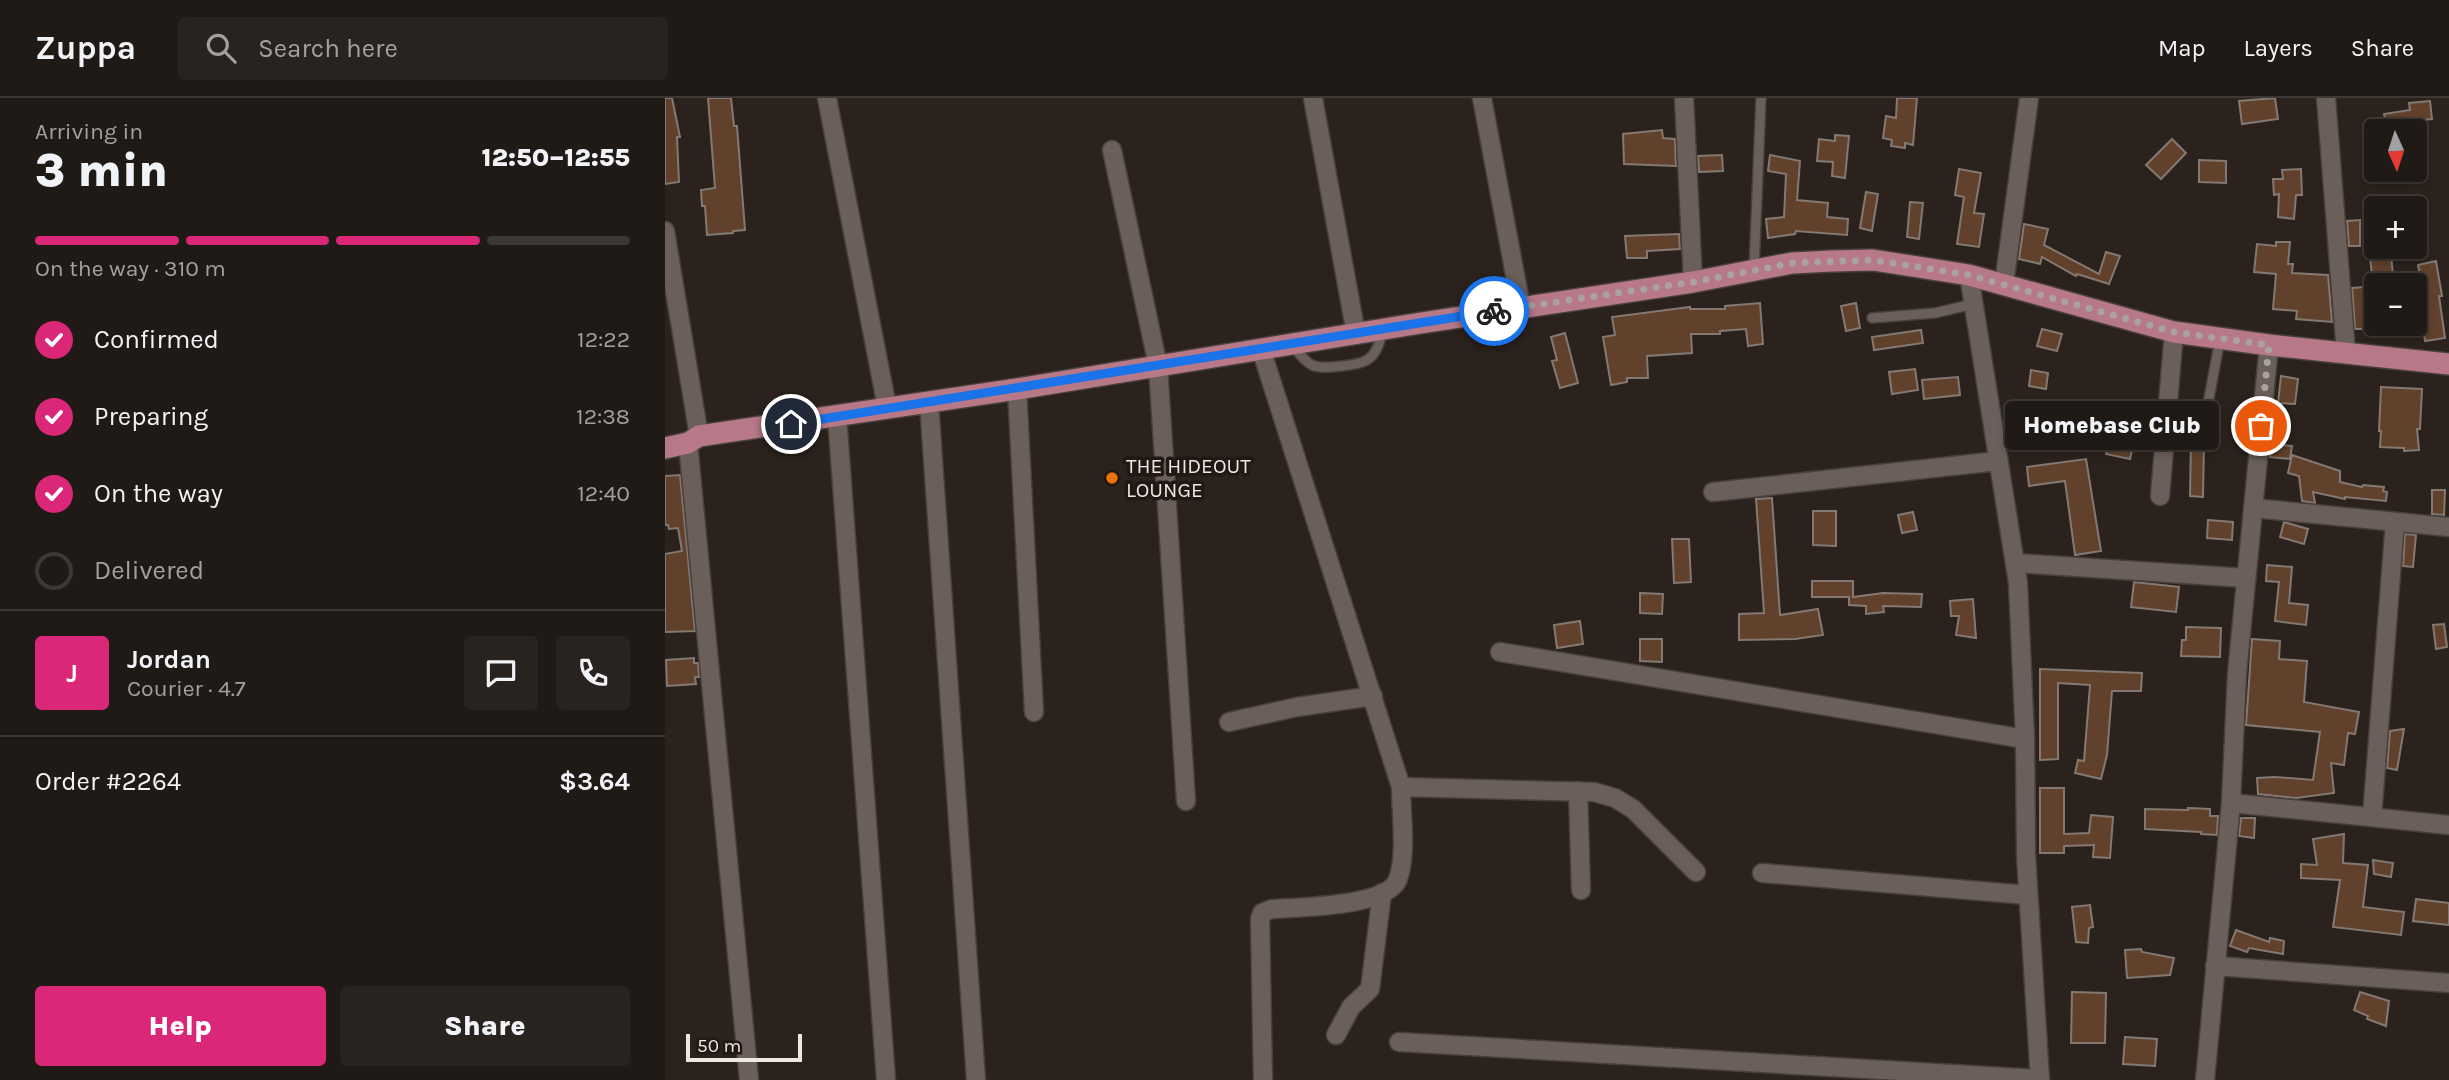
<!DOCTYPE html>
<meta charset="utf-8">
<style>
:root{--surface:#201a16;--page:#28231f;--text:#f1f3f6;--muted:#a2a1a1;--line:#3d3835;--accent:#db2777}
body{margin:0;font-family:Karla,sans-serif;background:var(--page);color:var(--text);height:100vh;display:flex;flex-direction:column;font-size:26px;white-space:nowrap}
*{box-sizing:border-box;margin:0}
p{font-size:23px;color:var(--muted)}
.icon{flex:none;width:38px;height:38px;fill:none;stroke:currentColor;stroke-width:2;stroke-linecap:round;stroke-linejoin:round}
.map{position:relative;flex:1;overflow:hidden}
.panel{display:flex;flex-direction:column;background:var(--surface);width:665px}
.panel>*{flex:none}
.needle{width:46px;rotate:177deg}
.buttons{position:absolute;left:1699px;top:21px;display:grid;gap:14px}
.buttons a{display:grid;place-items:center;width:63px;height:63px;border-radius:7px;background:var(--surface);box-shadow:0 4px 10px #0003,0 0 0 2px var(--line);font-size:35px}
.scale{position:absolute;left:21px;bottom:18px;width:116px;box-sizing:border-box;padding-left:7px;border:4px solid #eee7e4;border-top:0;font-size:19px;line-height:24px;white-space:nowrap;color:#eee7e4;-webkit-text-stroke:5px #211814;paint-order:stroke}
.pin{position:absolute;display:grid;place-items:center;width:60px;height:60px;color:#fff;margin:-30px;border:4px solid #fff;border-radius:50%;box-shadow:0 2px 7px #0007}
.courier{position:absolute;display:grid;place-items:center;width:70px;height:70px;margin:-35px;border:5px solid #1a73e8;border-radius:50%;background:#fff;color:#222;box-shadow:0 2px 9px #0007}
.bubble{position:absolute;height:49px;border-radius:7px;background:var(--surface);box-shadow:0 4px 10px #0003,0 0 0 2px var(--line);font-size:23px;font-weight:800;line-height:49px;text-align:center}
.head em{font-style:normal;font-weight:800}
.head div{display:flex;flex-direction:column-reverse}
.head{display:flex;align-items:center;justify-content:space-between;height:119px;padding:0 35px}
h1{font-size:46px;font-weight:800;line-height:52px}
.bar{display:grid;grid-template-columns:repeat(4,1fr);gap:10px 7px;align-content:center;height:84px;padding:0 35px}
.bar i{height:9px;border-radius:5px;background:var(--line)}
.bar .current{background:var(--accent)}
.bar p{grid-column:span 4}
.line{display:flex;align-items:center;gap:18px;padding:0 35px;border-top:2px solid var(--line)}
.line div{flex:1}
.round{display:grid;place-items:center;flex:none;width:74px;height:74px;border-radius:7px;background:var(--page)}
ol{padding:0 35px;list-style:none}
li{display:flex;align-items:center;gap:21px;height:77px}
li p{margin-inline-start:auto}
li .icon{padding:7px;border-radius:50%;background:var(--accent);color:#fff;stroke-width:4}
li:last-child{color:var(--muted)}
li i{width:38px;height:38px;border:4px solid var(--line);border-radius:50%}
.cta{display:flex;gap:14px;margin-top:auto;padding:14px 35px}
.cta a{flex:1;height:80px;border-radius:7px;background:var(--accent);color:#fff;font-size:28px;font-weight:800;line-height:80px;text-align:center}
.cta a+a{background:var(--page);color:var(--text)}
header{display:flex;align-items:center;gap:42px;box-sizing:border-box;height:98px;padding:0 35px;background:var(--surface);border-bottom:2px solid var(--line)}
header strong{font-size:33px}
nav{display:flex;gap:38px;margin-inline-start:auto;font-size:24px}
.search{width:490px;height:63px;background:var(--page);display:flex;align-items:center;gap:18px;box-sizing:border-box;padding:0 24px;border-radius:7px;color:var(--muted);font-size:26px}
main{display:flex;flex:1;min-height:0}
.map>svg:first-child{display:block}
.building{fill:#61412b;stroke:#837972;stroke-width:2}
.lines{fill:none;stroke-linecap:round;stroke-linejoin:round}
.service-casing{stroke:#48403c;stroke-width:12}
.minor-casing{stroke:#48403c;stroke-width:21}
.trunk-casing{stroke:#48403c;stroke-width:24}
.service{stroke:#6b5f5a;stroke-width:9}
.minor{stroke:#6b5f5a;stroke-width:18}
.trunk{stroke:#b77887;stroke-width:21}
.done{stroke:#aaa29e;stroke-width:7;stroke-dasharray:0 12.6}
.route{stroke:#1a73e8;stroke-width:9}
.food-dot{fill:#e8710a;stroke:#211814;stroke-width:2.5}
.labels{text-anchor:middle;stroke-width:7;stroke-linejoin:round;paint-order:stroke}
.poi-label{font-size:21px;fill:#eee7e4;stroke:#211814;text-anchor:start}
</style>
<header>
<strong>Zuppa</strong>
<div class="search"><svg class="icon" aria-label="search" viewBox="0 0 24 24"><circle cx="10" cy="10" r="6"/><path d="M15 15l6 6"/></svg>Search here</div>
<nav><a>Map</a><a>Layers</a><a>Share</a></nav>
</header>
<main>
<section class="panel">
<div class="head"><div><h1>3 min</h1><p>Arriving in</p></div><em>12:50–12:55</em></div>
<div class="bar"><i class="current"></i><i class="current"></i><i class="current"></i><i></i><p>On the way · 310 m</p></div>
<ol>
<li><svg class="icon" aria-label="check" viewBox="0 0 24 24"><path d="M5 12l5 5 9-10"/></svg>Confirmed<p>12:22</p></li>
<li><svg class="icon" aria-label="check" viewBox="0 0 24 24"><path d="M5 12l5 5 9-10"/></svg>Preparing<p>12:38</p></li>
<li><svg class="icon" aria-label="check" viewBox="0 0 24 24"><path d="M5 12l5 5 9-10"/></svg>On the way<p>12:40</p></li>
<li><i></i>Delivered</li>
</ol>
<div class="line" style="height:126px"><b class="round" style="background:var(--accent);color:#fff">J</b><div><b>Jordan</b><p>Courier · 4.7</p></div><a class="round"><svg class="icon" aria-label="chat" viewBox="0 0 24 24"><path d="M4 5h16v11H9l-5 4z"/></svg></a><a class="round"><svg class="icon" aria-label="phone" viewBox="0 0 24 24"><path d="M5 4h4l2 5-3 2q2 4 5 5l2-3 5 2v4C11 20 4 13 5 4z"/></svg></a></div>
<div class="line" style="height:91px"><div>Order #2264</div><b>$3.64</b></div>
<div class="cta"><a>Help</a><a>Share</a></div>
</section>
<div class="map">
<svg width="1784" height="982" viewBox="0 0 1784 982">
<rect width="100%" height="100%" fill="#2b221d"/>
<!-- building -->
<g class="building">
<path d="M 0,0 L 7,0 L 15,39 L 12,39 L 14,84 L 0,86 Z"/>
<path d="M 43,0 L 66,0 L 69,28 L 72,28 L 80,132 L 68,133 L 68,135 L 42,137 L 40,108 L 37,108 L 36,92 L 50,90 Z"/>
<path d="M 1232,0 L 1252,0 L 1248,47 L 1240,45 L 1240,50 L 1226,48 L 1227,42 L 1218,40 L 1221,18 L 1231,20 Z"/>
<path d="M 1610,0 L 1613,21 L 1577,26 L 1574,3 Z"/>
<path d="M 1765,3 L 1767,21 L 1721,26 L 1719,16 L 1745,12 L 1744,5 Z"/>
<path d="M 997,32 L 998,40 L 1010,41 L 1011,68 L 959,66 L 958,36 Z"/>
<path d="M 1170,37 L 1184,38 L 1180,80 L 1167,78 L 1168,64 L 1152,63 L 1154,41 L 1170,43 Z"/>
<path d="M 1507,41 L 1521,55 L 1496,81 L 1481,67 Z"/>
<path d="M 1057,57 L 1058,73 L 1034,74 L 1033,58 Z"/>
<path d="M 1105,57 L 1135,63 L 1132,102 L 1163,105 L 1162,119 L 1183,121 L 1182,137 L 1131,133 L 1130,136 L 1103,140 L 1101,121 L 1119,119 L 1121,76 L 1103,73 Z"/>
<path d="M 1534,62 L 1561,63 L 1561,85 L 1534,84 Z"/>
<path d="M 1294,71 L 1316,75 L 1309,115 L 1319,116 L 1314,149 L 1292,146 L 1299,99 L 1290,97 Z"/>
<path d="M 1636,71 L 1637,97 L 1631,97 L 1629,121 L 1613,119 L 1614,96 L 1609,97 L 1608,81 L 1618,81 L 1617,72 Z"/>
<path d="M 1201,94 L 1213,96 L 1207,133 L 1195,130 Z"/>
<path d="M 1245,104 L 1258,105 L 1254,141 L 1242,139 Z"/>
<path d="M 1695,122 L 1695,148 L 1684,148 L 1682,123 Z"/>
<path d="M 1359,126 L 1383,131 L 1379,147 L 1434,176 L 1441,154 L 1455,158 L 1444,186 L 1412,176 L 1411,178 L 1377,159 L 1375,166 L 1354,161 Z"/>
<path d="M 1014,136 L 1015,151 L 982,153 L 982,160 L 962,160 L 960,138 Z"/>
<path d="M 1611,144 L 1625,144 L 1623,166 L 1628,166 L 1627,175 L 1663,177 L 1667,224 L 1631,221 L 1632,213 L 1608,211 L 1611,176 L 1589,174 L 1592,146 L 1611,148 Z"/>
<path d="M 1726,157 L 1729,187 L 1708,187 L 1705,159 Z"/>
<path d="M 1771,163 L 1777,198 L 1774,198 L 1780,240 L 1760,243 L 1757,224 L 1760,223 L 1755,185 L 1757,185 L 1753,167 Z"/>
<path d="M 1712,188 L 1712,231 L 1690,231 L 1687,190 Z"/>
<path d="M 1095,205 L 1098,246 L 1083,248 L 1081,231 L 1055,233 L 1055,236 L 1026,236 L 1027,255 L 982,258 L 983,280 L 962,280 L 962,284 L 946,287 L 938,239 L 950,237 L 947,219 L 1025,209 L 1025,211 L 1060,211 L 1060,208 Z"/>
<path d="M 1191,205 L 1195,230 L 1181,233 L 1176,208 Z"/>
<path d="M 1377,231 L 1397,236 L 1392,253 L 1372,248 Z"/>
<path d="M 1256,232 L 1258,245 L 1209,252 L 1207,239 Z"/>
<path d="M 900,235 L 913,285 L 895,290 L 887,263 L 892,262 L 886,239 Z"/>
<path d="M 1250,271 L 1253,292 L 1227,296 L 1224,274 Z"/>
<path d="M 1366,272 L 1383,275 L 1381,291 L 1364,288 Z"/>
<path d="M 1616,278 L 1633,281 L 1630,306 L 1613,305 Z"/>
<path d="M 1293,279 L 1295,297 L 1259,301 L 1257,282 Z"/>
<path d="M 1716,289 L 1757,291 L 1755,331 L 1752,331 L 1754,352 L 1739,353 L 1739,350 L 1715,349 L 1716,333 L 1714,333 Z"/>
<path d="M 1449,321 L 1473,326 L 1465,361 L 1441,356 Z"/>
<path d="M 1526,343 L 1539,344 L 1538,399 L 1525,398 Z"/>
<path d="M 1606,346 L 1627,348 L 1625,361 L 1605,359 Z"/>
<path d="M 1627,357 L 1675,373 L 1675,384 L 1697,389 L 1698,387 L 1719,389 L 1718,393 L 1722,394 L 1721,403 L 1680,399 L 1680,401 L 1648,394 L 1650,405 L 1637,403 L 1634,378 L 1623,375 Z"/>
<path d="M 1421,361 L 1436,453 L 1410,457 L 1400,383 L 1364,388 L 1362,369 Z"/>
<path d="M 15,377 L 30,533 L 0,534 L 0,456 L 17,453 L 13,430 L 4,431 L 3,427 L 0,427 L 0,378 Z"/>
<path d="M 1767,392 L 1780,392 L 1779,417 L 1767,416 Z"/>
<path d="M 1107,400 L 1115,517 L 1153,511 L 1158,537 L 1130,541 L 1074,542 L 1074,516 L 1099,515 L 1091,401 Z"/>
<path d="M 1148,413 L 1171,413 L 1171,448 L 1148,447 Z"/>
<path d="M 1248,414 L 1252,432 L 1237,435 L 1233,417 Z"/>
<path d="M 1543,422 L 1568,424 L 1567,442 L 1542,440 Z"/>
<path d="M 1619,424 L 1643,431 L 1639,446 L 1615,439 Z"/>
<path d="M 1740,436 L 1751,437 L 1748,469 L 1738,468 Z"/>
<path d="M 1007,441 L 1024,441 L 1026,484 L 1009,485 Z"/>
<path d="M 1602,467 L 1627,469 L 1624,505 L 1643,507 L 1641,527 L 1610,523 L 1614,484 L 1601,483 Z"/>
<path d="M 1147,483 L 1188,483 L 1188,499 L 1218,495 L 1257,496 L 1256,509 L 1218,508 L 1219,514 L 1201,516 L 1201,508 L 1184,507 L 1184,499 L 1147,499 Z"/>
<path d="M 1469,484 L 1514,489 L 1511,514 L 1466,509 Z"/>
<path d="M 975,495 L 998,496 L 997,516 L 975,515 Z"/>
<path d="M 1308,501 L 1311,540 L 1291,537 L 1294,518 L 1286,518 L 1285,503 Z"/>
<path d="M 915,523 L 918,546 L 892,550 L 889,527 Z"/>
<path d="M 1779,526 L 1782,549 L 1771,551 L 1768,527 Z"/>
<path d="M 1521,529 L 1556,530 L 1555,559 L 1516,558 L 1517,542 L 1521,542 Z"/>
<path d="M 975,541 L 997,541 L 997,564 L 975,563 Z"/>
<path d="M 1587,541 L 1615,543 L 1614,561 L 1642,563 L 1639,604 L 1694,614 L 1690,636 L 1683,635 L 1679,667 L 1666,665 L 1669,695 L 1631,700 L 1593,696 L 1592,680 L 1610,679 L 1648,682 L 1655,634 L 1581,627 Z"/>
<path d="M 29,560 L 29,565 L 33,565 L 34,579 L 30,579 L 31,586 L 2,588 L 1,562 Z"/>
<path d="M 1375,571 L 1477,575 L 1476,593 L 1447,593 L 1442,657 L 1436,681 L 1410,675 L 1413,662 L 1419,663 L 1425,587 L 1393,585 L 1393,661 L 1375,662 Z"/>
<path d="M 1739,631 L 1732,672 L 1722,670 L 1725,633 Z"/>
<path d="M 1375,690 L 1399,690 L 1399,736 L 1424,735 L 1426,717 L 1448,719 L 1445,760 L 1428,759 L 1429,747 L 1399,748 L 1399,755 L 1375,755 Z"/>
<path d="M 1523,710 L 1545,711 L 1545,718 L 1553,718 L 1552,737 L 1536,736 L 1536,734 L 1480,731 L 1480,711 L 1523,712 Z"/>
<path d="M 1576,720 L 1590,720 L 1589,740 L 1574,738 Z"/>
<path d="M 1679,736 L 1678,765 L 1703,767 L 1698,809 L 1739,814 L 1736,837 L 1668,829 L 1675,782 L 1636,780 L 1636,766 L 1652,767 L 1648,741 Z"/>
<path d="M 1708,762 L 1728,765 L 1726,779 L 1709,776 Z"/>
<path d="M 1751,801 L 1784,805 L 1784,827 L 1748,823 Z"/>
<path d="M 1425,807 L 1428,829 L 1424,830 L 1423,845 L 1411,844 L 1407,809 Z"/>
<path d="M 1571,832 L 1604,844 L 1605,840 L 1619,843 L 1618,856 L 1584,850 L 1582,854 L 1565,848 Z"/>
<path d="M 1476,851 L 1477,854 L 1509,860 L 1505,877 L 1462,880 L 1460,852 Z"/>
<path d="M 1407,894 L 1441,895 L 1440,945 L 1406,945 Z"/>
<path d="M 1695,894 L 1724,903 L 1721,928 L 1702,921 L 1703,918 L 1689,912 Z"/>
<path d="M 1460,939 L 1492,941 L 1490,968 L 1458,966 Z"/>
</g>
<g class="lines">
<!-- service casing -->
<g class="service-casing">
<g id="service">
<path d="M 1089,171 L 1096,0"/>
<path d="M 1207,220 L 1270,215 L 1308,206"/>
<path d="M 627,247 C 633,254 639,263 647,267 C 656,272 694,267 702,262 C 712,256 715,243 718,232"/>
<path d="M 1542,311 L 1555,241"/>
</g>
</g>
<!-- minor casing -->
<g class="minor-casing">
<g id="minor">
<path d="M 162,0 L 222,309"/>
<path d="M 648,0 L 691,236"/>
<path d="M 817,0 L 856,209"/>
<path d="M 1019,0 L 1028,184"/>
<path d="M 1661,0 L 1681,255"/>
<path d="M 447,52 L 493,268 L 521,703"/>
<path d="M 0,133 L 34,338"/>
<path d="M 1304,177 L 1353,485 L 1360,641 L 1361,757 L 1375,982"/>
<path d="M 1339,186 L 1364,0"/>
<path d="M 596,251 L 736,689 C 736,716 742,756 733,781 C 723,809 634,809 607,811 L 597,815 L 595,821 L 598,982"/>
<path d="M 352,291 L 369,614"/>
<path d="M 264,304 L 311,982"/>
<path d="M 172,318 L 221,982"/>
<path d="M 23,345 L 84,982"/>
<path d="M 1048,394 L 1333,363"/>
<path d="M 1495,398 L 1509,234"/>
<path d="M 1588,410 L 1784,429"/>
<path d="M 1350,465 L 1581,480"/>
<path d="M 835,554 L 1360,641"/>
<path d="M 564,624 L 632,609 L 708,598"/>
<path d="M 736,689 L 929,694 L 950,700 L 968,711 L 1031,774"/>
<path d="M 913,693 L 916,792"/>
<path d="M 1566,705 L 1784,727"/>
<path d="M 1707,719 L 1730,424"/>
<path d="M 1097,775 L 1363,797"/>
<path d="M 1550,868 L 1784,885"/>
<path d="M 671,937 L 686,909 L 705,891 L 717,795"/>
<path d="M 734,944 L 1375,981"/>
<path d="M 1540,982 L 1566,705 L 1572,576 L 1604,247"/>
</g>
</g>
<!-- trunk casing -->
<g class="trunk-casing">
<path id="trunk" d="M 0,350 L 23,345 L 34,338 L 352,291 L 756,225 L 1028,184 L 1127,165 L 1167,163 L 1208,162 L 1304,177 L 1509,234 L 1604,247 L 1784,266"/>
</g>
<!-- service -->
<use href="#service" class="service"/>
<!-- minor -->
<use href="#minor" class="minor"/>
<!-- trunk -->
<use href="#trunk" class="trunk"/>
</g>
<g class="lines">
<!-- done -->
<path class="done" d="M 829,213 L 1028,184 L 1127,165 L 1208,162 L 1304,177 L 1509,234 L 1604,247 L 1596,328"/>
<!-- route -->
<path class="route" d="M 126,326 L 829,213"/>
</g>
<!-- markers -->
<circle class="food-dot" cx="447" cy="380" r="7"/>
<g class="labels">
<!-- poi labels -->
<g class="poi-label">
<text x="461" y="375">THE HIDEOUT<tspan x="461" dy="24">LOUNGE</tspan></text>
</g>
</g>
</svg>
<div class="buttons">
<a><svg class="needle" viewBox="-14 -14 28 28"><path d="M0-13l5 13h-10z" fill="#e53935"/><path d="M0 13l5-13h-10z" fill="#a2a1a1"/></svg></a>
<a>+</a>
<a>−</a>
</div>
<div class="scale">50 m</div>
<div class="pin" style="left:1596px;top:328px;background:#ea580c"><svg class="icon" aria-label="bag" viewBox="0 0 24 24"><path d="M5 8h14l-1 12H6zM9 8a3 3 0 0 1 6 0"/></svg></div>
<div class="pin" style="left:126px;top:326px;background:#1f2937"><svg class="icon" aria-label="home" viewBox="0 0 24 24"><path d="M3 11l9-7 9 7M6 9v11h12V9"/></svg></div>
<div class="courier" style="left:829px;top:213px"><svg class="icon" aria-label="bike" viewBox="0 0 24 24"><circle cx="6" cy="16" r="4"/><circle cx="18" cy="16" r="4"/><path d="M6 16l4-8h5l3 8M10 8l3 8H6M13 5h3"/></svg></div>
<div class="bubble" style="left:1340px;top:303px;width:214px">Homebase Club</div>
</div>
</main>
